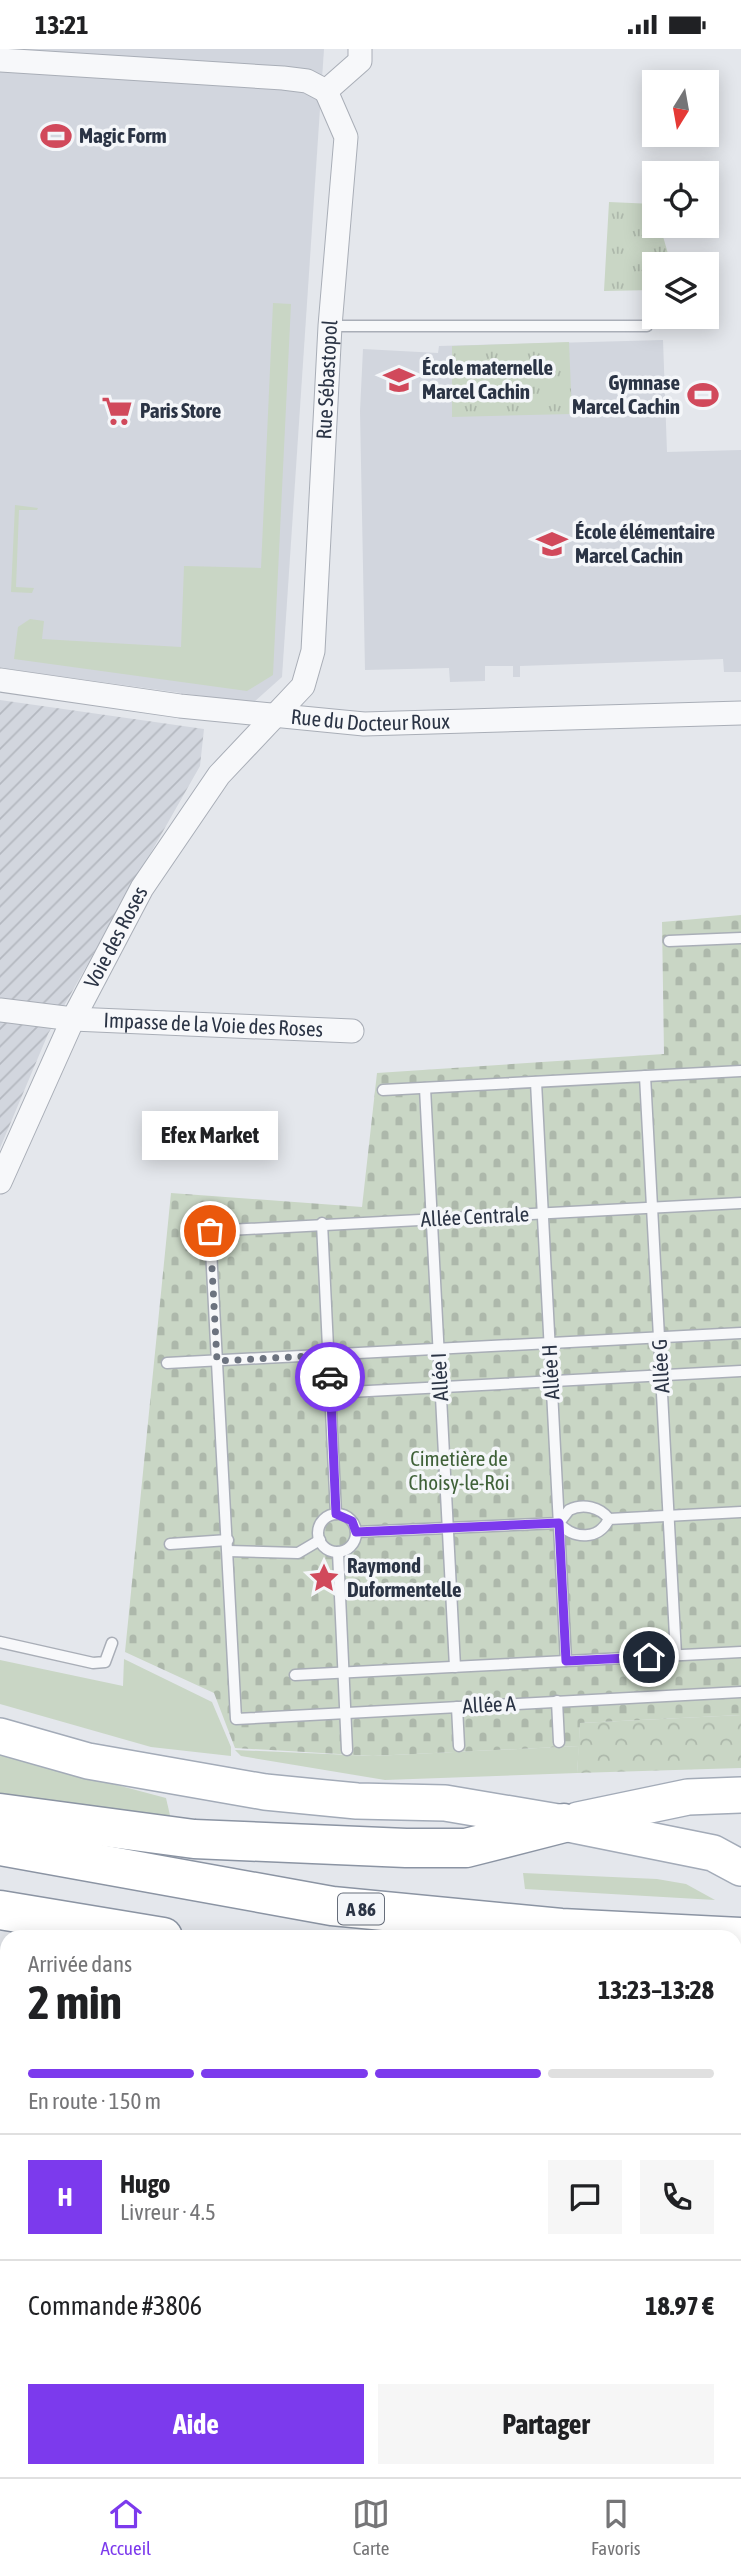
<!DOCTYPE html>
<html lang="fr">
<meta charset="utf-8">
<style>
:root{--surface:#fff;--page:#f6f6f6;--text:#202124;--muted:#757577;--line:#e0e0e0;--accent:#7c3aed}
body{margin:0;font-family:"Asap Condensed",sans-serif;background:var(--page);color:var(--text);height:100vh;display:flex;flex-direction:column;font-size:26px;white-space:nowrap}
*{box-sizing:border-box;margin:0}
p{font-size:23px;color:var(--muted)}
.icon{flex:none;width:38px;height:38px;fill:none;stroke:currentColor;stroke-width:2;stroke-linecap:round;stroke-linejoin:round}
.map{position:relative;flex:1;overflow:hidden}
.side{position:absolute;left:0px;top:1881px;width:742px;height:548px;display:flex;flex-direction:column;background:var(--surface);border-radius:21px 21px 0 0;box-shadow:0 4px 18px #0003}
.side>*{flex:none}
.needle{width:46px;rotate:191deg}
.fabs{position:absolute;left:642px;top:21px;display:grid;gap:14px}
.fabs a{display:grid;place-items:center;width:77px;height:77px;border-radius:0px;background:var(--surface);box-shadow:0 4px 18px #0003;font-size:35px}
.pin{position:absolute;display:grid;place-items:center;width:60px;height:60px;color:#fff;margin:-30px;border:4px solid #fff;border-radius:50%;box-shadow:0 2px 7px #0007}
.courier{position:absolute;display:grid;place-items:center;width:70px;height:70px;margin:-35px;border:5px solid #7c3aed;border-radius:50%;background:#fff;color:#222;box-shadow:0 2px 9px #0007}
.bubble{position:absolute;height:49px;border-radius:0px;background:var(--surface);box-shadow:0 4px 18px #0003;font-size:23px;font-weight:700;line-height:49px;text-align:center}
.head em{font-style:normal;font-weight:700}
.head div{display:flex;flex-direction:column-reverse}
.head{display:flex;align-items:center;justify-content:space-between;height:119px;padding:0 28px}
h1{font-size:46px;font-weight:700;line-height:52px}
.bar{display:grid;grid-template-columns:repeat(4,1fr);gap:10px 7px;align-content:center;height:84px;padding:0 28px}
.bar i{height:9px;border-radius:5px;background:var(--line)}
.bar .selected{background:var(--accent)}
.bar p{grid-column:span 4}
.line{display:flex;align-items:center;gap:18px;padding:0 28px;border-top:2px solid var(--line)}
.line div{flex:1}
.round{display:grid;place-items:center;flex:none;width:74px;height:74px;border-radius:0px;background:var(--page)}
.primary-button{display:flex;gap:14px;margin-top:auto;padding:14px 28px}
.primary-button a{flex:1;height:80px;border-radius:0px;background:var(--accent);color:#fff;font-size:28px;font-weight:700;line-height:80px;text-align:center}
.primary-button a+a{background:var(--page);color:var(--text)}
.status{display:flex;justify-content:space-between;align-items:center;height:49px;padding:0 35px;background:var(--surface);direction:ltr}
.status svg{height:19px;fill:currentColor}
.tabs{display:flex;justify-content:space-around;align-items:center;height:98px;border-top:2px solid var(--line);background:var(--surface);font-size:19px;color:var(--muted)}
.tabs a{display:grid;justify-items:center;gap:4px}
.tabs .selected{color:var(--accent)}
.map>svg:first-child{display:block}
.built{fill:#d2d6de}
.industrial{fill:url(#industrial-furrows)}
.green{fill:#c9d6c5}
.forest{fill:url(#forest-crowns)}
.cemetery{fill:url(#cemetery-stones)}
.park{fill:url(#park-tufts)}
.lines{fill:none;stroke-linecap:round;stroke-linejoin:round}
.lane-casing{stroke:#a9aeb7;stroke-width:13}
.street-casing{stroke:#a9aeb7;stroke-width:25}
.primary-casing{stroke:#a3abb8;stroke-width:38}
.highway-casing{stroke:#8b94a3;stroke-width:41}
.lane{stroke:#f7f8fa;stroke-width:10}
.street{stroke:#f7f8fa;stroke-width:23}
.primary{stroke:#fff;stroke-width:35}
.highway{stroke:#fff;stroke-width:38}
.done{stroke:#6c737f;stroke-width:7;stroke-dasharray:0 12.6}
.route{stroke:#7c3aed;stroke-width:9}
.labels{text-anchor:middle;stroke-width:7;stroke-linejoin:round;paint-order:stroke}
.shield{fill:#f4f6f9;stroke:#676e7b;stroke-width:2}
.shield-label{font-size:19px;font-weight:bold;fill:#2b3445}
.poi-label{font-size:21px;font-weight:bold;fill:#2b3445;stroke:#f4f6f9;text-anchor:start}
.street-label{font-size:21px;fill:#2b3445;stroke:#f4f6f9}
.park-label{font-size:21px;fill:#3f6138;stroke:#f4f6f9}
</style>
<div class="status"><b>13:21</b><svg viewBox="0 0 49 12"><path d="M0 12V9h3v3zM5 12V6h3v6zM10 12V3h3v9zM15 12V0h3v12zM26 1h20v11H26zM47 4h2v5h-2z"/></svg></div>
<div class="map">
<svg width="741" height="2428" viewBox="0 0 741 2428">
<defs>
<pattern id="industrial-furrows" width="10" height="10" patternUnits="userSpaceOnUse" patternTransform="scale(1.75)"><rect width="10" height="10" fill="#d2d6de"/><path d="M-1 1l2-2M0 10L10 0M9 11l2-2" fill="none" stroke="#b4b8c0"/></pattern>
<pattern id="forest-crowns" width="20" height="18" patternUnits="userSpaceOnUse" patternTransform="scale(1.75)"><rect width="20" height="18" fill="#c9d6c5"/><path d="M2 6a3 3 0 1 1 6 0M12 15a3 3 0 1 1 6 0" fill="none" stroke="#adb8ab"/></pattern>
<pattern id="cemetery-stones" width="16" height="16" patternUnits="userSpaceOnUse" patternTransform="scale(1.75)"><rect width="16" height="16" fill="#c9d6c5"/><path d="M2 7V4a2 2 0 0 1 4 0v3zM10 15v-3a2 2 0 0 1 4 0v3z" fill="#adb8ab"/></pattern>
<pattern id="park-tufts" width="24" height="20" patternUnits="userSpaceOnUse" patternTransform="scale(1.75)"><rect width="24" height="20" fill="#c9d6c5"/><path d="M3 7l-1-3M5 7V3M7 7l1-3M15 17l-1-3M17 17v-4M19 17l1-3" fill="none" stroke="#adb8ab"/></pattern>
</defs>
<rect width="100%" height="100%" fill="#e4e7ec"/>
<!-- built -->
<g class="built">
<path d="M 0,0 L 324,0 L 282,628 L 253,654 L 0,619 Z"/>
<path d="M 663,291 L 667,403 L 741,401 L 741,623 L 724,623 L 723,610 L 520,617 L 520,628 L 513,628 L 513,617 L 485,617 L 485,632 L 450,633 L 449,619 L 365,621 L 360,362 L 363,300 L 438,304 L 439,297 Z"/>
</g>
<!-- industrial -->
<path class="industrial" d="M 0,651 L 204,680 L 200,717 L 48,985 L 0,1099 Z"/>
<!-- green -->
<g class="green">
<path d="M 273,254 L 291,255 L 273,626 L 247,642 L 14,610 L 18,578 L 30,570 L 44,572 L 42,590 L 181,598 L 184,517 L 261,519 Z"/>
<path d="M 15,456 L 38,459 L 37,461 L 19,461 L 16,538 L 34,539 L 32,544 L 11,543 Z"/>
<path d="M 124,1610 L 212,1653 L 231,1698 L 231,1707 L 151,1698 L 0,1655 L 0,1611 L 123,1637 Z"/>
<path d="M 579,1697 L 577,1724 L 385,1731 L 241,1707 L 235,1701 L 373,1707 Z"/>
<path d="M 0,1705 L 166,1749 L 172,1775 L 0,1757 Z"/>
<path d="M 523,1824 L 657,1830 L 686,1835 L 715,1851 L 525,1840 Z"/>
</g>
<!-- forest -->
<g class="forest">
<path d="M 741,1666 L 741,1719 L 577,1724 L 580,1674 Z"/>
<path d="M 0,2018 L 7,2020 L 7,2091 L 0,2089 Z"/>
</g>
<!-- cemetery -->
<g class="cemetery">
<path d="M 741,866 L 741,1666 L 580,1674 L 579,1697 L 373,1707 L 235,1699 L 214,1644 L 125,1603 L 171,1144 L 362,1158 L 377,1024 L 664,1005 L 662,873 Z"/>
<path d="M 741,2386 L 741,2428 L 195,2428 L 273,2422 L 735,2422 L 735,2387 Z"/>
</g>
<!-- park -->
<g class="park">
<path d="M 609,153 L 654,155 L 654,177 L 660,177 L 671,215 L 654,215 L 654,241 L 604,242 Z"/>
<path d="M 569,293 L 572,365 L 452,368 L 452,297 Z"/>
</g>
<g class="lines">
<!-- lane casing -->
<g class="lane-casing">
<g id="lane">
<path d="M 330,277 L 647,277"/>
<path d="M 669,892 L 741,889"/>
<path d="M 645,1027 L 676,1606"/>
<path d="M 536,1033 L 566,1612"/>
<path d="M 425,1039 L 455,1618"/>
<path d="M 383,1041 L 741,1022"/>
<path d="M 741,1154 L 210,1182 L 236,1670 L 741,1643"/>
<path d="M 322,1174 L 336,1465"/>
<path d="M 167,1314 L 741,1284"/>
<path d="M 331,1344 L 741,1322"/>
<circle cx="337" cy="1484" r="19"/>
<path d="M 609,1470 C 599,1491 574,1491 559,1474 L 569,1461 C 583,1454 600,1458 609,1470 L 741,1463"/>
<path d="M 356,1483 L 559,1474"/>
<path d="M 170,1495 L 228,1491"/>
<path d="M 228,1502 L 298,1504 L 320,1491"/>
<path d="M 338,1503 L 347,1701"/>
<path d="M 0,1593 L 93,1614 L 105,1613 L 112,1594"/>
<path d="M 295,1626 L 741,1603"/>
<path d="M 557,1652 L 559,1693"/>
<path d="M 457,1658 L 459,1697"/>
<path d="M 735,2273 L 741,2274"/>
<path d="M 0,2344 L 7,2345"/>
<path d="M 735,2402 L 741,2401"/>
<path d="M 698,2422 L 698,2428"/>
<path d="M 397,2428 L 476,2422"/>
</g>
</g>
<!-- street casing -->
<g class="street-casing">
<g id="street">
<path d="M 0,11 L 283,29 L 307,32 L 326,42"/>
<path d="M 326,42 L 360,12 L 360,0"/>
<path id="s1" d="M 0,631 L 180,657 L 364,675 L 741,664"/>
<path id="s2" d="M 0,961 L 73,970 L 352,982"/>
<path id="s3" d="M 0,1133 L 73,970 L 142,839 L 219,726 L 303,637 L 313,602 L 330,277 L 346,88 L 326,42"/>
</g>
</g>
<!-- primary casing -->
<g class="primary-casing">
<g id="primary">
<path d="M 0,1687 L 88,1712 L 265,1743 L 357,1752 L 445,1754 L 564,1774 L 713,1804 L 741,1819"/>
<path d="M 578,1771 L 688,1748 L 741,1746"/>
<path d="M 0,1992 L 7,1994"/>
<path d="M 735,2027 L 741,2024"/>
<path d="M 735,2100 L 741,2100"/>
</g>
</g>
<!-- highway casing -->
<g class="highway-casing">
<g id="highway">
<path d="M 0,1764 L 194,1790 L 406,1799 L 466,1799 L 564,1774"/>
<path d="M 0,1797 L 332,1857 L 561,1879 L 741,1888"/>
<path d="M 0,1861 L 163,1888"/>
<path d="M 0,1927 L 7,1929"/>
<path d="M 735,1943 L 741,1943"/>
</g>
</g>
<!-- lane -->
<use href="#lane" class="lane"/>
<!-- street -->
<use href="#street" class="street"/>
<!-- primary -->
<use href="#primary" class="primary"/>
<!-- highway -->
<use href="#highway" class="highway"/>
</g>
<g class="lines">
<!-- done -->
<path class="done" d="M 210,1182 L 217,1312 L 329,1306 L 330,1328"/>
<!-- route -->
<path class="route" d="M 330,1328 L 336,1465 L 352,1472 L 356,1483 L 559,1474 L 566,1612 L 649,1608"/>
</g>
<!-- icons -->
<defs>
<g id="stadium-bare" transform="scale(2.415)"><path d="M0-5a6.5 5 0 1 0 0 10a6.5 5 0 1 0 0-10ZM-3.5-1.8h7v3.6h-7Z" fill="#d1495b" stroke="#f4f6f9" stroke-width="2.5" paint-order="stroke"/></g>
<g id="school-bare" transform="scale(2.415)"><path d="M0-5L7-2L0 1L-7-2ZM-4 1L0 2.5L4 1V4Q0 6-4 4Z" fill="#d1495b" stroke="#f4f6f9" stroke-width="2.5" paint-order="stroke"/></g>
<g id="supermarket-bare" transform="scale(2.415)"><path d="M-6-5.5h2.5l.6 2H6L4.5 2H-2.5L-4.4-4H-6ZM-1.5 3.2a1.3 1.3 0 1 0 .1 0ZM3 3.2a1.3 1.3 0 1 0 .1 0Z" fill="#d1495b" stroke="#f4f6f9" stroke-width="2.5" paint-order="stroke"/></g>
<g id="sight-bare" transform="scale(2.415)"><path d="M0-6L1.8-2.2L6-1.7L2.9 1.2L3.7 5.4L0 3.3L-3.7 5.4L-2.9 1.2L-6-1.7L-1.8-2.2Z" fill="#d1495b" stroke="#f4f6f9" stroke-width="2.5" paint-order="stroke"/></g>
</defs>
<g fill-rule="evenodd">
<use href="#stadium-bare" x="56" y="87"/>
<use href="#school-bare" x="399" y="331"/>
<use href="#stadium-bare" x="703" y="346"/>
<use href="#supermarket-bare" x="117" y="362"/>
<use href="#school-bare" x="552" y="495"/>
<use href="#sight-bare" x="324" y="1529"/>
</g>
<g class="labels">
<!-- shield labels -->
<rect class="shield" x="338" y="1844.5" width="46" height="31" rx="5"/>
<g class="shield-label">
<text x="361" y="1867">A 86</text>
</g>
<!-- poi labels -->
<g class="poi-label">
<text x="79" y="94">Magic Form</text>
<text x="422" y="326">École maternelle<tspan x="422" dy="24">Marcel Cachin</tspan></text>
<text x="680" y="341" text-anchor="end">Gymnase<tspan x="680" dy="24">Marcel Cachin</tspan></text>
<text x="140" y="369">Paris Store</text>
<text x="575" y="490">École élémentaire<tspan x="575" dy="24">Marcel Cachin</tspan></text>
<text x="347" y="1524">Raymond<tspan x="347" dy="24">Duformentelle</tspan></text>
</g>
<!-- street labels -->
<g class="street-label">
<text dy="7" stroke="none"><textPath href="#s3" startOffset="894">Rue Sébastopol</textPath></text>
<text dy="7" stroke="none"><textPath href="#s1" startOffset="373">Rue du Docteur Roux</textPath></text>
<text dy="7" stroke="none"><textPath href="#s3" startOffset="271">Voie des Roses</textPath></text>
<text dy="7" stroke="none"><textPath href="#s2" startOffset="214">Impasse de la Voie des Roses</textPath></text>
<text transform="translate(475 1168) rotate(-3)" y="7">Allée Centrale</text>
<text transform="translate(661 1317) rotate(-93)" y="7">Allée G</text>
<text transform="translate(551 1323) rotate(-93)" y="7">Allée H</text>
<text transform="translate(440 1328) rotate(-93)" y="7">Allée I</text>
<text transform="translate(489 1656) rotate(-3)" y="7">Allée A</text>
</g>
<!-- park labels -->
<g class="park-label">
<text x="459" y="1417">Cimetière de<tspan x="459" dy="24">Choisy-le-Roi</tspan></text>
</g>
</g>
</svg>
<div class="fabs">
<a><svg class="needle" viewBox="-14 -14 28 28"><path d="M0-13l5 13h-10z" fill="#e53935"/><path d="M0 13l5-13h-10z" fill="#757577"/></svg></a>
<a><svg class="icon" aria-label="locate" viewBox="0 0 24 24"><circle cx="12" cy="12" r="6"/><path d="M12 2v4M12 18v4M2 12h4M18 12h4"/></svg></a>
<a><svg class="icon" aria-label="layers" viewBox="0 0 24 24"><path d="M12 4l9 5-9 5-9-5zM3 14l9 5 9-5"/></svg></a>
</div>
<div class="pin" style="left:210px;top:1182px;background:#ea580c"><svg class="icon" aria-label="bag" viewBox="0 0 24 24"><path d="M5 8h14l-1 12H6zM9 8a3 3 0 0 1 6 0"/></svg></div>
<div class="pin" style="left:649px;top:1608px;background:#1f2937"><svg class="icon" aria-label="home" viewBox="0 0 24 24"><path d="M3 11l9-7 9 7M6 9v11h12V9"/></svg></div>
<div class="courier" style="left:330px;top:1328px"><svg class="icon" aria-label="car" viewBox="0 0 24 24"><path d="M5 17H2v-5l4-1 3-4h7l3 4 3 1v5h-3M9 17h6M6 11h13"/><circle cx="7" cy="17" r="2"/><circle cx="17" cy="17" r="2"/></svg></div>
<div class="bubble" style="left:142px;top:1062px;width:136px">Efex Market</div>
<section class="side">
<div class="head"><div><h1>2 min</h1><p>Arrivée dans</p></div><em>13:23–13:28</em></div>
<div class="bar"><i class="selected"></i><i class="selected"></i><i class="selected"></i><i></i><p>En route · 150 m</p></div>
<div class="line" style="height:126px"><b class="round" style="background:var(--accent);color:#fff">H</b><div><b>Hugo</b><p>Livreur · 4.5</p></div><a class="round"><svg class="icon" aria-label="chat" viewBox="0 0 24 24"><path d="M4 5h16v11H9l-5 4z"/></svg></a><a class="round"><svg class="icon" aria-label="phone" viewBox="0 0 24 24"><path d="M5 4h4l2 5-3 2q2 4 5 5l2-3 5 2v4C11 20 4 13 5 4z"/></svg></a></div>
<div class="line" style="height:91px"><div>Commande #3806</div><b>18.97 €</b></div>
<div class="primary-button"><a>Aide</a><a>Partager</a></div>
</section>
</div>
<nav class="tabs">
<a class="selected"><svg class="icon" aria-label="home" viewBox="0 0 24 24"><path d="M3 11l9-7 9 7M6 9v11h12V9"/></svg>Accueil</a>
<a><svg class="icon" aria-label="map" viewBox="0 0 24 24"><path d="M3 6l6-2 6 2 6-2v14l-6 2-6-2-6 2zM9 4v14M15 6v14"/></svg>Carte</a>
<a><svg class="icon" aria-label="saved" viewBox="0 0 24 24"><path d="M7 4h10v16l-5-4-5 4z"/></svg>Favoris</a>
</nav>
